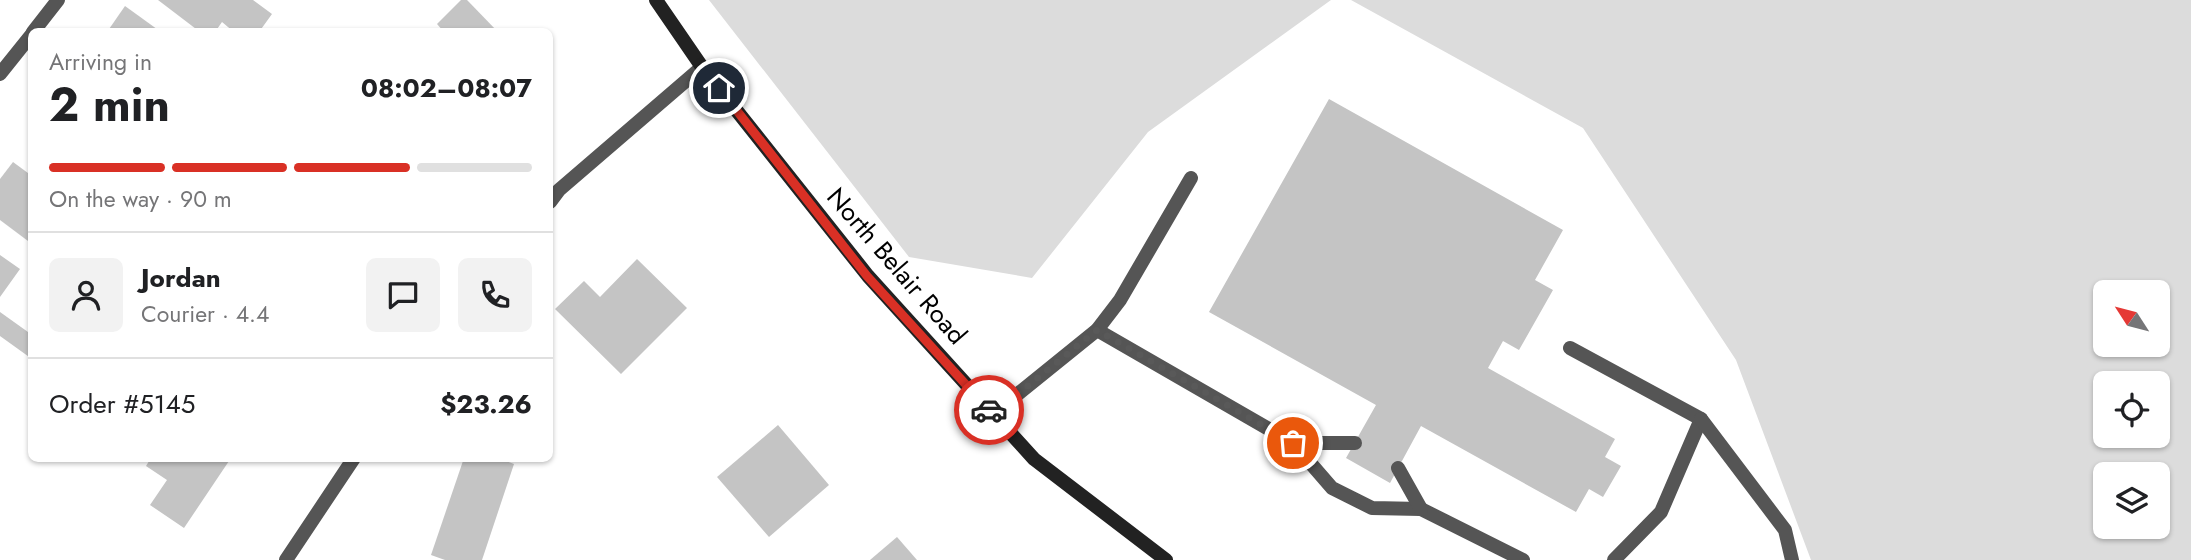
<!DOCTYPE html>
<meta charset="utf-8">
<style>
:root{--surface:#fff;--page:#f2f2f2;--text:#202124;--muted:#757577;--line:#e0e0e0;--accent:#d93025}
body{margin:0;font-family:Jost,sans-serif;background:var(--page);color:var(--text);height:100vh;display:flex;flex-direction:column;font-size:26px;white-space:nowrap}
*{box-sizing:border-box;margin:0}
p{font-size:23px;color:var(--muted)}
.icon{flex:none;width:38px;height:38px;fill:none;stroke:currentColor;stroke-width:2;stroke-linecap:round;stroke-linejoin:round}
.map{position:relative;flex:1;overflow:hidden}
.drawer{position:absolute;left:28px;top:28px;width:525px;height:434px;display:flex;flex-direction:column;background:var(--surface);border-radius:10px;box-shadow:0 2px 5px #0004}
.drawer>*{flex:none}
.needle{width:46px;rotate:306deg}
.fabs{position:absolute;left:2093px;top:280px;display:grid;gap:14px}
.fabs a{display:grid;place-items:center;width:77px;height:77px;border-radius:10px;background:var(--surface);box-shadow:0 2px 5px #0004;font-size:35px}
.pin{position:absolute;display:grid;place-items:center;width:60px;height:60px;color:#fff;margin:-30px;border:4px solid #fff;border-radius:50%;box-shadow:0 2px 7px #0007}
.courier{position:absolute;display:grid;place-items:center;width:70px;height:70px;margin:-35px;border:5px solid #d93025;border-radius:50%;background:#fff;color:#222;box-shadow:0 2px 9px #0007}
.headline em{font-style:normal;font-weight:700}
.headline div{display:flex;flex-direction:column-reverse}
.headline{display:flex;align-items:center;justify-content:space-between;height:119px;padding:0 21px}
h1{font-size:46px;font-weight:700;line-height:52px}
.bar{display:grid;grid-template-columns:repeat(4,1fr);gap:10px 7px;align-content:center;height:84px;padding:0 21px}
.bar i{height:9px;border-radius:5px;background:var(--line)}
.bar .selected{background:var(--accent)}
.bar p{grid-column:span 4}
.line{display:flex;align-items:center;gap:18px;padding:0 21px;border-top:2px solid var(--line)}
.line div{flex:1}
.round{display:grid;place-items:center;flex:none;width:74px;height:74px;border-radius:10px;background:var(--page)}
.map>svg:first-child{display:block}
.green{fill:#dcdcdc;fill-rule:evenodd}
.building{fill:#c4c4c4}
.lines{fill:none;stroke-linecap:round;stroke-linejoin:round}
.lane{stroke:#555;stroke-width:14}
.street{stroke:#555;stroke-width:14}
.secondary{stroke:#222;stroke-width:14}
.done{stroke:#595959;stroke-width:7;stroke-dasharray:0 12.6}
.route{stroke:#d93025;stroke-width:9}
.labels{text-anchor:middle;stroke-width:5;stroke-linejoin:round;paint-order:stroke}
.street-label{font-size:26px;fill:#000;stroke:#fff}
</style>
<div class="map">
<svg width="2191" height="560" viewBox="0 0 2191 560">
<rect width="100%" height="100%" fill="#fff"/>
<!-- green -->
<g class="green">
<path d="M 709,0 L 1331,0 L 1148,132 L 1032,278 L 909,257 Z"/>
<path d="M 1351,0 L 2191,0 L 2191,560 L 1811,560 L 1736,360 L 1583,128 ZM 2105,292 L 2158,292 L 2158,345 L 2105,345 ZM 2105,383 L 2158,383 L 2158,436 L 2105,436 ZM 2105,474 L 2158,474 L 2158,527 L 2105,527 Z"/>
</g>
<!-- building -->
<g class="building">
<path d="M 158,0 L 253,0 L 272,14 L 259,32 L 234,32 L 222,22 L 215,32 L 200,32 Z"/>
<path d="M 461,0 L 467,0 L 498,32 L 444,32 L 437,24 Z"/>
<path d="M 125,6 L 161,32 L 107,32 Z"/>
<path d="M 1329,99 L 1563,230 L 1535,280 L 1553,290 L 1519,350 L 1503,341 L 1488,368 L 1615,439 L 1605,457 L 1621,466 L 1603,497 L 1589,489 L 1576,512 L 1421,426 L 1390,483 L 1346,458 L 1376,405 L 1209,312 Z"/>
<path d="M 13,162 L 32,176 L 32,244 L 0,220 L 0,179 Z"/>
<path d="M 0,255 L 20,269 L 0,297 Z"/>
<path d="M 637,259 L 687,308 L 621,374 L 555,309 L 584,281 L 600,297 Z"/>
<path d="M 0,312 L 28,332 L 32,327 L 32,359 L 0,336 Z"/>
<path d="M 778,425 L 829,485 L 769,537 L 717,477 Z"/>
<path d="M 151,458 L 231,458 L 184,528 L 150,505 L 167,480 L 146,466 Z"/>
<path d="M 464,458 L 498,458 L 514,464 L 482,560 L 445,560 L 431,555 Z"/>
<path d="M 897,537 L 917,560 L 870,560 Z"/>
</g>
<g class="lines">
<!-- lane -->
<g class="lane">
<path d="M 1097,330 L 1293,443 L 1332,488 L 1372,508 L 1421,509 L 1523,560"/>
<path d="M 1570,348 L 1701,419 L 1661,512 L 1614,560"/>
<path d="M 993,414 L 1097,330 L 1120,300 L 1191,178"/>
<path d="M 1701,419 L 1785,530 L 1792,560"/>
<path d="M 1293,443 L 1355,443"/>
<path d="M 1398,468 L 1421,509"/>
</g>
<!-- street -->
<g class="street">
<path d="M 33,32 L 58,0"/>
<path d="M 0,74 L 32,34"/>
<path d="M 550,202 L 559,190 L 702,67"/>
<path d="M 286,560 L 354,458"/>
</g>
<!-- secondary -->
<path class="secondary" d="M 656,0 L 702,67 L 868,276 L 1034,459 L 1166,560"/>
</g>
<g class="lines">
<!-- done -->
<path class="done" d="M 989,410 L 993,414 L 1097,330 L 1293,443"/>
<!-- route -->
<path class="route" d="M 719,88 L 867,276 L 989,410"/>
</g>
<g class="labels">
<!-- street labels -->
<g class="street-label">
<text transform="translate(897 266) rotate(49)" y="9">North Belair Road</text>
</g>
</g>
</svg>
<div class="fabs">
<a><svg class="needle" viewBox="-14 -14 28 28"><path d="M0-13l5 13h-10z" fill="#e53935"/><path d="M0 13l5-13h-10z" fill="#757577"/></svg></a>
<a><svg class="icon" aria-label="locate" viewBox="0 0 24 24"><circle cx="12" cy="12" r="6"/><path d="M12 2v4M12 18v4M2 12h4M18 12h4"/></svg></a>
<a><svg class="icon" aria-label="layers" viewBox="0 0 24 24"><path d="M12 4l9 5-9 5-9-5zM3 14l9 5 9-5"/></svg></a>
</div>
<div class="pin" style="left:1293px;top:443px;background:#ea580c"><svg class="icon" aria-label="bag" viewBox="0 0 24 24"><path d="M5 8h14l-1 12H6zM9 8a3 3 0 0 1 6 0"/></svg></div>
<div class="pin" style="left:719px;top:88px;background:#1f2937"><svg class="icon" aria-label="home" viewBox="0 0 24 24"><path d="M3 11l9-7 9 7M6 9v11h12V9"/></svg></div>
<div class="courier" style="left:989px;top:410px"><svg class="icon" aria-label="car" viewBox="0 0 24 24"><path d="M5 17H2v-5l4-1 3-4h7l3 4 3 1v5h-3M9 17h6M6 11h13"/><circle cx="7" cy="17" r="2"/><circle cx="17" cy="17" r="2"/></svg></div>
<section class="drawer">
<div class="headline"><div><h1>2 min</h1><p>Arriving in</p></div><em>08:02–08:07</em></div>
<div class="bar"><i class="selected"></i><i class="selected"></i><i class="selected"></i><i></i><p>On the way · 90 m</p></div>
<div class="line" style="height:126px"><a class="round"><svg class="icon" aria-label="person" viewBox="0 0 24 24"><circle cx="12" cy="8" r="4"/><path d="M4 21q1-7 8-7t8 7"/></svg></a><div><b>Jordan</b><p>Courier · 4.4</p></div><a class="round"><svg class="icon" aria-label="chat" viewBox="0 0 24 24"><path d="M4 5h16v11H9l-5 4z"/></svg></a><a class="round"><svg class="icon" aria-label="phone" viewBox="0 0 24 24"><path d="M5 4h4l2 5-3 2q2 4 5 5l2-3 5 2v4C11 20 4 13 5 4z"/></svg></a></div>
<div class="line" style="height:91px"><div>Order #5145</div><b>$23.26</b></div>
</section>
</div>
